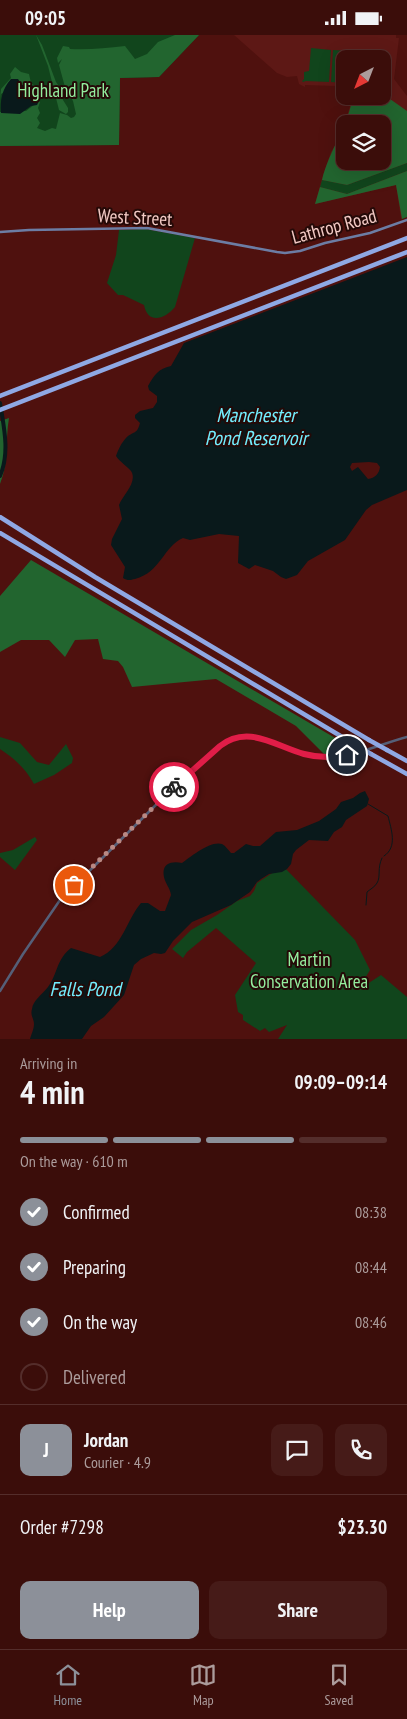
<!DOCTYPE html>
<meta charset="utf-8">
<style>
:root{--surface:#3b0d0a;--page:#461b18;--text:#f1f3f6;--muted:#ac9c9c;--line:#542d2b;--accent:#8c9099}
body{margin:0;font-family:"PT Sans Narrow",sans-serif;background:var(--page);color:var(--text);height:100vh;display:flex;flex-direction:column;font-size:19px;white-space:nowrap}
*{box-sizing:border-box;margin:0}
p{font-size:16px;color:var(--muted)}
.icon{flex:none;width:28px;height:28px;fill:none;stroke:currentColor;stroke-width:2;stroke-linecap:round;stroke-linejoin:round}
.map{position:relative;height:1004px;overflow:hidden}
.sheet{display:flex;flex-direction:column;background:var(--surface);flex:1}
.sheet>*{flex:none}
.needle{width:32px;rotate:222deg}
.controls{position:absolute;left:336px;top:15px;display:grid;gap:10px}
.controls a{display:grid;place-items:center;width:55px;height:55px;border-radius:10px;background:var(--surface);box-shadow:0 5px 20px #0002,0 0 0 1px var(--line);font-size:25px}
.pin{position:absolute;display:grid;place-items:center;width:42px;height:42px;color:#fff;margin:-21px;border:2px solid #fff;border-radius:50%;box-shadow:0 1px 5px #0007}
.courier{position:absolute;display:grid;place-items:center;width:50px;height:50px;margin:-25px;border:4px solid #e11d48;border-radius:50%;background:#fff;color:#222;box-shadow:0 1px 6px #0007}
.head em{font-style:normal;font-weight:600}
.head div{display:flex;flex-direction:column-reverse}
.head{display:flex;align-items:center;justify-content:space-between;height:85px;padding:0 20px}
h1{font-size:32px;font-weight:600;line-height:38px}
.bar{display:grid;grid-template-columns:repeat(4,1fr);gap:8px 5px;align-content:center;height:60px;padding:0 20px}
.bar i{height:6px;border-radius:4px;background:var(--line)}
.bar .current{background:var(--accent)}
.bar p{grid-column:span 4}
.line{display:flex;align-items:center;gap:12px;padding:0 20px;border-top:1px solid var(--line)}
.line div{flex:1}
.round{display:grid;place-items:center;flex:none;width:52px;height:52px;border-radius:10px;background:var(--page)}
ol{padding:0 20px;list-style:none}
li{display:flex;align-items:center;gap:15px;height:55px}
li p{margin-inline-start:auto}
li .icon{padding:5px;border-radius:50%;background:var(--accent);color:#fff;stroke-width:4}
li:last-child{color:var(--muted)}
li i{width:28px;height:28px;border:2px solid var(--line);border-radius:50%}
.button{display:flex;gap:10px;margin-top:auto;padding:10px 20px}
.button a{flex:1;height:58px;border-radius:10px;background:var(--accent);color:#fff;font-size:20px;font-weight:600;line-height:58px;text-align:center}
.button a+a{background:var(--page);color:var(--text)}
.status{display:flex;justify-content:space-between;align-items:center;height:35px;padding:0 25px;background:var(--surface);direction:ltr}
.status svg{height:14px;fill:currentColor}
.tab-bar{display:flex;justify-content:space-around;align-items:center;height:70px;border-top:1px solid var(--line);background:var(--surface);font-size:14px;color:var(--muted)}
.tab-bar a{display:grid;justify-items:center;gap:2px}
.tab-bar .current{color:var(--accent)}
.map>svg:first-child{display:block}
.built{fill:#5d1815;fill-rule:evenodd}
.green{fill:#11451c}
.forest{fill:#22652f;fill-rule:evenodd}
.water{fill:#09191b;fill-rule:evenodd}
.lines{fill:none;stroke-linecap:round;stroke-linejoin:round}
.stream{stroke:#09191b;stroke-width:1}
.river{stroke:#09191b;stroke-width:4}
.tertiary{stroke:#555f78;stroke-width:2.5}
.secondary{stroke:#6c7da4;stroke-width:2.5}
.motorway{stroke:#8fa8e4;stroke-width:4.5}
.motorway-bridge{stroke:#8fa8e4;stroke-width:4.5}
.done{stroke:#b98984;stroke-width:5;stroke-dasharray:0 9}
.route{stroke:#e11d48;stroke-width:6}
.labels{text-anchor:middle;stroke-width:4;stroke-linejoin:round;paint-order:stroke}
.park-label{font-size:19px;fill:#94ee9e;stroke:#240907}
.street-label{font-size:19px;fill:#f2c9c4;stroke:#240907}
.water-label{font-size:20px;font-style:italic;fill:#73eefe;stroke:#240907}
</style>
<div class="status"><b>09:05</b><svg viewBox="0 0 49 12"><path d="M0 12V9h3v3zM5 12V6h3v6zM10 12V3h3v9zM15 12V0h3v12zM26 1h20v11H26zM47 4h2v5h-2z"/></svg></div>
<div class="map">
<svg width="407" height="1004" viewBox="0 0 407 1004">
<rect width="100%" height="100%" fill="#4f110e"/>
<!-- built -->
<path class="built" d="M 234,0 L 396,0 L 396,3 L 399,3 L 394,44 L 407,61 L 407,182 L 401,184 L 396,150 L 315,169 L 323,140 L 331,117 L 341,101 L 353,61 L 382,61 L 382,24 L 345,24 L 345,56 L 342,53 L 335,53 L 335,51 L 305,50 L 305,52 L 299,49 L 297,41 L 287,42 L 277,38 ZM 345,89 L 382,89 L 382,126 L 345,126 Z"/>
<!-- green -->
<g class="green">
<path d="M 0,0 L 199,0 L 159,42 L 120,43 L 119,110 L 0,111 Z"/>
<path d="M 311,13 L 331,15 L 329,47 L 306,46 L 303,47 L 302,46 L 304,44 L 304,37 L 309,36 Z"/>
<path d="M 333,15 L 350,16 L 350,18 L 357,18 L 356,24 L 345,24 L 345,48 L 331,47 Z"/>
<path d="M 407,128 L 407,136 L 347,159 L 320,152 L 322,145 L 347,150 Z"/>
<path d="M 145,194 L 195,203 L 175,272 C 165,284 148,290 144,270 L 123,260 L 118,260 L 107,248 L 116,220 L 119,195 Z"/>
<path d="M 0,702 L 20,708 L 37,727 L 49,730 L 66,709 L 73,723 L 72,728 L 54,740 L 34,749 C 25,733 15,724 0,714 Z"/>
<path d="M 35,802 L 37,805 L 15,835 L 0,822 L 0,818 L 13,815 Z"/>
<path d="M 283,831 L 355,905 L 370,935 L 358,955 L 381,940 L 407,962 L 407,1004 L 278,1004 L 287,990 L 269,997 L 265,993 L 260,996 L 243,985 L 243,980 L 238,977 L 235,960 L 256,928 L 216,893 L 187,917 L 183,923 L 172,914 L 191,895 L 217,880 L 237,866 L 250,861 L 254,856 L 257,848 Z"/>
</g>
<!-- forest -->
<g class="forest">
<path d="M 36,0 L 42,10 L 56,47 L 61,54 L 63,65 L 68,73 L 68,77 L 66,79 L 59,75 L 48,31 Z"/>
<path d="M 175,0 L 199,0 L 159,42 L 120,43 L 119,110 L 0,111 L 0,77 L 26,76 L 39,66 L 40,67 L 38,73 L 40,78 L 37,83 L 40,88 L 37,93 L 45,96 L 52,93 L 56,94 L 60,78 L 67,80 L 71,83 L 74,82 L 76,79 L 73,66 L 65,52 L 59,30 L 62,24 L 58,28 L 57,23 L 63,11 L 69,12 L 70,14 C 89,15 106,13 125,11 L 135,24 L 147,19 L 158,7 Z"/>
<path d="M 15,32 L 21,37 L 29,39 L 31,48 L 38,53 L 40,64 L 38,62 C 36,52 33,48 22,50 L 20,46 L 1,59 L 0,65 L 1,54 L 11,43 L 10,39 Z"/>
<path d="M 383,59 L 407,76 L 407,128 L 347,150 L 322,145 C 329,116 348,91 353,61 L 382,61 ZM 345,89 L 382,89 L 382,126 L 345,126 Z"/>
<path d="M 407,136 L 407,182 L 402,184 L 396,150 L 315,169 L 320,152 L 347,159 Z"/>
<path d="M 9,383 C 5,406 9,427 0,449 L 0,386 Z"/>
<path d="M 31,525 L 354,714 L 342,719 L 326,721 L 296,691 L 216,644 L 132,652 L 123,632 L 118,626 L 103,624 L 98,604 L 75,605 L 65,622 L 49,605 L 21,605 L 0,617 L 0,561 Z"/>
</g>
<!-- water -->
<g class="water">
<path d="M 11,44 L 18,44 L 22,50 L 29,48 L 36,53 L 39,66 L 37,70 L 31,71 L 20,79 L 1,78 C 0,65 2,54 11,44 Z"/>
<path d="M 407,222 L 407,455 L 372,470 L 366,475 L 345,505 L 308,526 L 297,540 L 286,544 L 281,542 L 273,536 L 255,530 L 249,534 L 238,528 L 239,501 L 219,499 L 190,505 L 183,503 C 163,512 161,537 135,544 C 130,545 128,546 123,543 L 125,532 L 111,510 L 112,504 L 122,484 L 119,470 C 123,460 138,447 131,436 C 127,431 120,427 116,421 C 118,415 122,407 126,403 C 133,396 137,400 140,388 L 135,383 L 135,380 L 140,376 L 153,373 L 157,367 L 157,361 L 149,355 L 148,351 C 155,339 158,334 171,331 L 184,308 ZM 369,427 L 377,428 L 380,432 C 379,439 375,443 368,444 L 358,432 L 352,436 L 350,432 L 352,428 Z"/>
<path d="M 365,756 L 369,764 L 367,771 L 346,785 L 342,792 L 334,797 L 328,806 L 309,805 L 296,815 L 293,819 L 291,829 L 287,834 L 282,837 L 269,839 L 261,844 L 257,847 L 250,857 L 231,870 L 192,887 L 173,906 L 165,918 L 161,919 L 154,918 L 141,924 L 134,930 L 124,960 L 104,982 L 91,991 L 82,1004 L 30,1004 C 31,1000 34,994 34,989 C 34,984 30,980 32,974 C 33,965 42,960 48,952 C 58,938 56,925 71,913 L 100,922 C 122,913 127,884 141,868 L 148,868 L 160,876 L 165,876 L 171,860 C 170,853 165,848 164,842 C 161,828 172,826 182,828 C 190,822 211,805 222,809 C 226,811 228,815 231,818 L 234,818 L 246,809 L 253,811 L 260,811 L 276,797 L 297,795 L 319,786 L 336,774 L 341,767 L 353,763 L 360,758 Z"/>
</g>
<g class="lines">
<!-- stream -->
<g class="stream">
<path d="M 368,769 L 388,781 C 391,794 398,812 384,821"/>
<path d="M 366,870 L 367,857 C 369,855 375,852 377,848 C 381,842 377,833 382,823"/>
</g>
<!-- river -->
<path class="river" d="M 0,368 C 4,392 10,418 0,441"/>
<!-- tertiary -->
<path class="tertiary" d="M 0,956 L 23,919 L 60,865 L 174,752 L 227,706 C 255,690 292,720 322,722 C 350,724 380,709 407,702"/>
<!-- secondary -->
<path class="secondary" d="M 0,197 L 29,195 L 147,193 L 277,217 L 285,218 L 300,216 L 325,208 L 370,198 L 407,185"/>
<!-- motorway -->
<g class="motorway">
<path d="M 0,361 L 407,203"/>
<path d="M 0,375 L 407,217"/>
<path d="M 0,482 L 95,542 L 369,705"/>
<path d="M 0,498 L 354,709"/>
<path d="M 387,715 L 407,726"/>
<path d="M 371,719 L 407,739"/>
</g>
<!-- motorway-bridge -->
<g class="motorway-bridge">
<path d="M 369,705 L 387,715"/>
<path d="M 354,709 L 371,719"/>
</g>
</g>
<g class="lines">
<!-- done -->
<path class="done" d="M 74,850 L 174,752"/>
<!-- route -->
<path class="route" d="M 174,752 L 220,711 C 248,689 275,711 304,719 C 319,723 332,723 347,720"/>
</g>
<g class="labels">
<!-- park labels -->
<g class="park-label">
<text x="63" y="62">Highland Park</text>
<text x="309" y="931">Martin<tspan x="309" dy="22">Conservation Area</tspan></text>
</g>
<!-- street labels -->
<g class="street-label">
<text transform="translate(135 182) rotate(3)" y="7">West Street</text>
<text transform="translate(334 191) rotate(-15)" y="7">Lathrop Road</text>
</g>
<!-- water labels -->
<g class="water-label">
<text x="256" y="387">Manchester<tspan x="256" dy="23">Pond Reservoir</tspan></text>
<text x="85" y="961">Falls Pond</text>
</g>
</g>
</svg>
<div class="controls">
<a><svg class="needle" viewBox="-14 -14 28 28"><path d="M0-13l5 13h-10z" fill="#e53935"/><path d="M0 13l5-13h-10z" fill="#ac9c9c"/></svg></a>
<a><svg class="icon" aria-label="layers" viewBox="0 0 24 24"><path d="M12 4l9 5-9 5-9-5zM3 14l9 5 9-5"/></svg></a>
</div>
<div class="pin" style="left:74px;top:850px;background:#ea580c"><svg class="icon" aria-label="bag" viewBox="0 0 24 24"><path d="M5 8h14l-1 12H6zM9 8a3 3 0 0 1 6 0"/></svg></div>
<div class="pin" style="left:347px;top:720px;background:#1f2937"><svg class="icon" aria-label="home" viewBox="0 0 24 24"><path d="M3 11l9-7 9 7M6 9v11h12V9"/></svg></div>
<div class="courier" style="left:174px;top:752px"><svg class="icon" aria-label="bike" viewBox="0 0 24 24"><circle cx="6" cy="16" r="4"/><circle cx="18" cy="16" r="4"/><path d="M6 16l4-8h5l3 8M10 8l3 8H6M13 5h3"/></svg></div>
</div>
<section class="sheet">
<div class="head"><div><h1>4 min</h1><p>Arriving in</p></div><em>09:09–09:14</em></div>
<div class="bar"><i class="current"></i><i class="current"></i><i class="current"></i><i></i><p>On the way · 610 m</p></div>
<ol>
<li><svg class="icon" aria-label="check" viewBox="0 0 24 24"><path d="M5 12l5 5 9-10"/></svg>Confirmed<p>08:38</p></li>
<li><svg class="icon" aria-label="check" viewBox="0 0 24 24"><path d="M5 12l5 5 9-10"/></svg>Preparing<p>08:44</p></li>
<li><svg class="icon" aria-label="check" viewBox="0 0 24 24"><path d="M5 12l5 5 9-10"/></svg>On the way<p>08:46</p></li>
<li><i></i>Delivered</li>
</ol>
<div class="line" style="height:90px"><b class="round" style="background:var(--accent);color:#fff">J</b><div><b>Jordan</b><p>Courier · 4.9</p></div><a class="round"><svg class="icon" aria-label="chat" viewBox="0 0 24 24"><path d="M4 5h16v11H9l-5 4z"/></svg></a><a class="round"><svg class="icon" aria-label="phone" viewBox="0 0 24 24"><path d="M5 4h4l2 5-3 2q2 4 5 5l2-3 5 2v4C11 20 4 13 5 4z"/></svg></a></div>
<div class="line" style="height:65px"><div>Order #7298</div><b>$23.30</b></div>
<div class="button"><a>Help</a><a>Share</a></div>
</section>
<nav class="tab-bar">
<a class="current"><svg class="icon" aria-label="home" viewBox="0 0 24 24"><path d="M3 11l9-7 9 7M6 9v11h12V9"/></svg>Home</a>
<a><svg class="icon" aria-label="map" viewBox="0 0 24 24"><path d="M3 6l6-2 6 2 6-2v14l-6 2-6-2-6 2zM9 4v14M15 6v14"/></svg>Map</a>
<a><svg class="icon" aria-label="saved" viewBox="0 0 24 24"><path d="M7 4h10v16l-5-4-5 4z"/></svg>Saved</a>
</nav>
